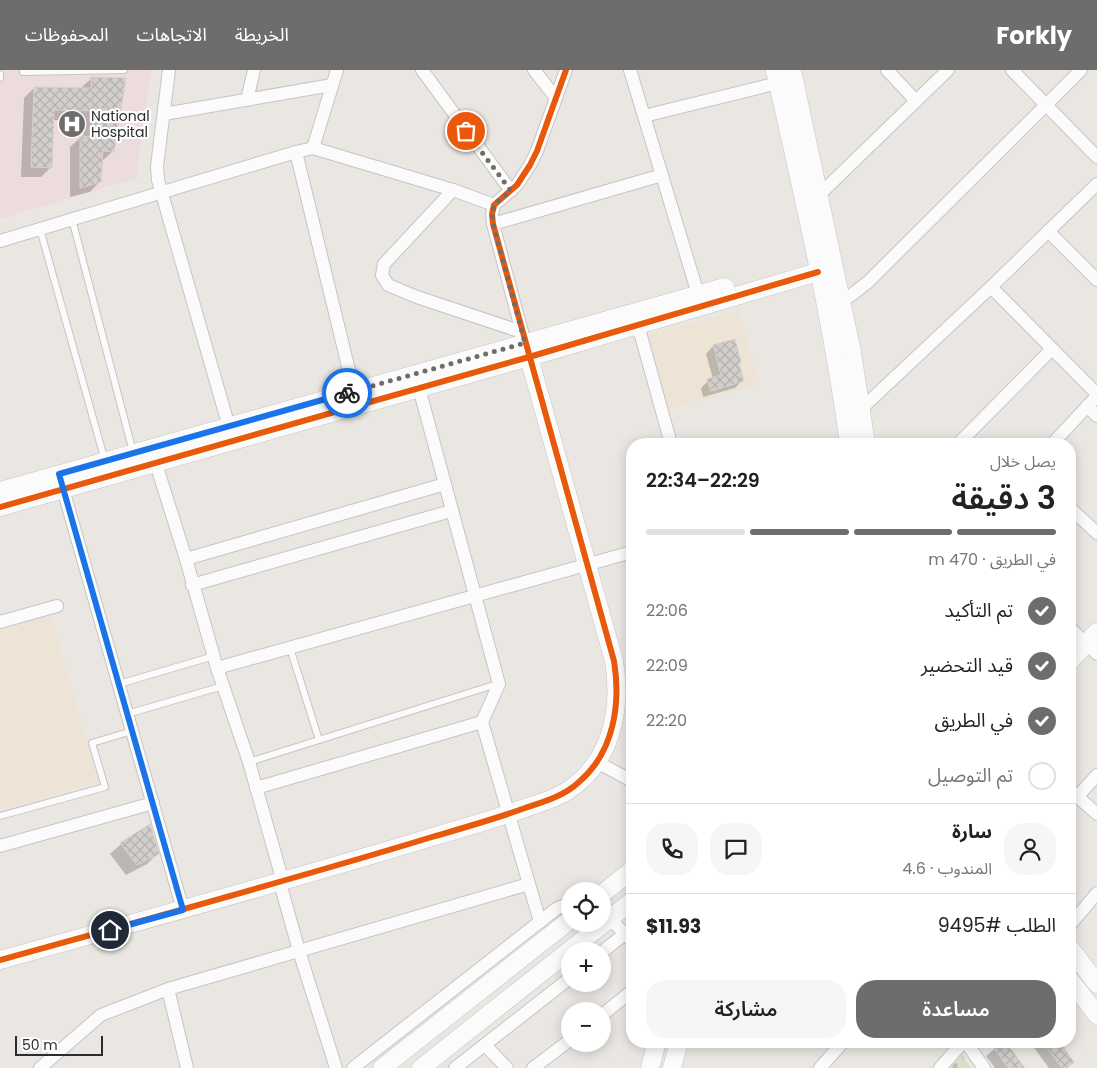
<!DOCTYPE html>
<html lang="ar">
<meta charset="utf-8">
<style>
:root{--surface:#fff;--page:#f6f6f6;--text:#222;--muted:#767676;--line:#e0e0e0;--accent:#6e6d6c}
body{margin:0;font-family:Poppins,"Noto Sans Arabic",sans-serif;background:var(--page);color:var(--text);direction:rtl;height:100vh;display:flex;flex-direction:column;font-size:19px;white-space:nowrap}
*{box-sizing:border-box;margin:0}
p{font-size:16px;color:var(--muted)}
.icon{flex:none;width:28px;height:28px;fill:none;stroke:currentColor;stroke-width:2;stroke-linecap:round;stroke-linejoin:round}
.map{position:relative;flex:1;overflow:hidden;direction:ltr}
.side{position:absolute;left:626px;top:368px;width:450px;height:610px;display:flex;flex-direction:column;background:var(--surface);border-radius:20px;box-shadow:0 2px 12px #0003;direction:rtl}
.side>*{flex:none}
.buttons{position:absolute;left:561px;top:812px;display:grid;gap:10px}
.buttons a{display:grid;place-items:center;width:50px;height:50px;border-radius:50%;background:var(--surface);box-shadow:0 2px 12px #0003;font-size:25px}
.scale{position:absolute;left:15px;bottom:12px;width:88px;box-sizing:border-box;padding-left:5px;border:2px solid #2c2c2c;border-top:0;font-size:14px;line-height:18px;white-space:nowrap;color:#2c2c2c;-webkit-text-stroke:4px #fff;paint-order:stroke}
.pin{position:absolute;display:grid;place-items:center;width:42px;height:42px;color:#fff;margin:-21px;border:2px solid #fff;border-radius:50%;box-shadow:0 1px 5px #0007}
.courier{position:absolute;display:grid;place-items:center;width:50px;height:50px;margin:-25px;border:4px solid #1a73e8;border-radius:50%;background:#fff;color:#222;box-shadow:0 1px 6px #0007}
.summary em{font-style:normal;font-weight:600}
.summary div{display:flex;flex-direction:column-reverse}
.summary{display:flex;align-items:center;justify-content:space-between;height:85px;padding:0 20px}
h1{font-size:32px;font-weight:600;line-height:38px}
.bar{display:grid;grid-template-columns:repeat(4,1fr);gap:8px 5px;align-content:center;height:60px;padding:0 20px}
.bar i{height:6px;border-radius:4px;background:var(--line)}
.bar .selected{background:var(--accent)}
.bar p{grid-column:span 4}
.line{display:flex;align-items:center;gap:12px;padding:0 20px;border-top:1px solid var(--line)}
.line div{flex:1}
.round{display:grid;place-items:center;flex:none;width:52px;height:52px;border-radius:20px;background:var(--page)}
ol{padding:0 20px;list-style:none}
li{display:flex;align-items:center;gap:15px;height:55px}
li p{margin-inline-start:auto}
li .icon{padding:5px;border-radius:50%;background:var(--accent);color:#fff;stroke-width:4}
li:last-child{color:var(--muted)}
li i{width:28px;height:28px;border:2px solid var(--line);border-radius:50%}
.button{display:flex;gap:10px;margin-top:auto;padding:10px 20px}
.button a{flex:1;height:58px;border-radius:20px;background:var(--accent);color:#fff;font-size:20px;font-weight:600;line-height:58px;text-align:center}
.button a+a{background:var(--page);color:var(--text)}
header{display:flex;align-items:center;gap:30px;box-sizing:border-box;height:70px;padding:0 25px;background:var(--accent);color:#fff}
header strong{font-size:24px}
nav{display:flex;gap:28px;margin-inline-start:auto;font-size:18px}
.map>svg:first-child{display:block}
.education{fill:#ede4d6}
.medical{fill:#ecdcdc}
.cemetery{fill:url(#cemetery-stones)}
.shadow{fill:#0003}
.building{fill:url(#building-cross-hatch);stroke:#d5d2ce}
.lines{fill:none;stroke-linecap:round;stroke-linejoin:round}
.lane-casing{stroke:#c6c4c4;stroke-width:8}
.street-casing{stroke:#c6c4c4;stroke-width:14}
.secondary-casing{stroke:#c6c4c4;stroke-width:19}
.lane{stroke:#fcfbfb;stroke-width:6}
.street{stroke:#fcfbfb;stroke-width:12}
.secondary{stroke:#fcfbfb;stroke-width:18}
.cycleway-casing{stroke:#fff;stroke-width:9}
.cycleway{stroke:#e8590c;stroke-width:6}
.done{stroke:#6e6d6c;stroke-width:5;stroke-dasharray:0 9}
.route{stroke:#1a73e8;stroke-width:6}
.labels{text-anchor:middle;stroke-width:4.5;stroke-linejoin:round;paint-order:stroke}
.poi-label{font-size:14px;fill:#2c2c2c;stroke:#fff;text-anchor:start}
</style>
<header>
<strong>Forkly</strong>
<nav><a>الخريطة</a><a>الاتجاهات</a><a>المحفوظات</a></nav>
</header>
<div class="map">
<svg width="1097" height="998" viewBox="0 0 1097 998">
<defs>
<pattern id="cemetery-stones" width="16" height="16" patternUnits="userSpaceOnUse" patternTransform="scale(1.25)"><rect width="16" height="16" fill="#d7dfc9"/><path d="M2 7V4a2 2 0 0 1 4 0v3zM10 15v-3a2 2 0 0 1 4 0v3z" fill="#b9c0ad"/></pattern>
<pattern id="building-cross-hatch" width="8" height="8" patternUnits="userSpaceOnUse" patternTransform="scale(1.25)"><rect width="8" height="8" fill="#d1cecb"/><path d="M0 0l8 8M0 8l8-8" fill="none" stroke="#b4b1ae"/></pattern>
</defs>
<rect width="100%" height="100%" fill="#eae6e2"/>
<!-- education -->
<g class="education">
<path d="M 739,240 L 759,314 L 665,340 L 645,266 Z"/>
<path d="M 51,545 L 98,711 L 0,739 L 0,560 Z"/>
</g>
<!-- medical -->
<path class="medical" d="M 0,0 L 151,0 L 136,108 L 0,149 Z"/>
<!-- cemetery -->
<path class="cemetery" d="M 962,985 L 971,998 L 950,998 Z"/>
<!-- shadow -->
<g class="shadow">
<path d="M 92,8 L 113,81 L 101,92 L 100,111 L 90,122 L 70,127 L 70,77 L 81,67 L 83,67 L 84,50 L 53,50 L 51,97 L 41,107 L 21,107 L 24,28 L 34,18 L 81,18 Z"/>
<path d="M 713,276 L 742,311 L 735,318 L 703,327 L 701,318 L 708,311 L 713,309 L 706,284 Z"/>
<path d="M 149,756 L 157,784 L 147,794 L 126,805 L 110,784 L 121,774 Z"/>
<path d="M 1004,971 L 1023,998 L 995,998 L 986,986 Z"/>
<path d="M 1029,971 L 1058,971 L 1067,998 L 1049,998 Z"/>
</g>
<!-- building -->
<g class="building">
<path d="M 91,7 L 126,8 L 114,82 L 103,81 L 101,112 L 80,118 L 80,66 L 92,67 L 94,41 L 54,40 L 52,98 L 31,97 L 34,17 L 91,18 Z"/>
<path d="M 735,269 L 741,292 L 739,293 L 744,311 L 711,321 L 707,309 L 721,305 L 713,275 Z"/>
<path d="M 150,754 L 159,784 L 137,795 L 120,773 Z"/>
<path d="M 1001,971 L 1005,971 L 1025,998 L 1008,998 L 993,977 Z"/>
<path d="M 1042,971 L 1059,971 L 1074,992 L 1067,998 L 1062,998 Z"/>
</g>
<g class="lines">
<!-- lane casing -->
<g class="lane-casing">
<g id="lane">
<path d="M 23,2 L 124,0"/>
<path d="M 0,4 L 0,8"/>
<path d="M 72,149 L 133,382"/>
<path d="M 40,159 L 105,391"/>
<path d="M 290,578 L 319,670"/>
<path d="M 119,614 L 214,586"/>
<path d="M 127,644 L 223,616"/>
<path d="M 249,692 L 497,614"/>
<path d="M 0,746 L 105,717 L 92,673 L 132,661"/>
</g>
</g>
<!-- street casing -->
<g class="street-casing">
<g id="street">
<path d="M 169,0 L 157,96 L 158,110 L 229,357"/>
<path d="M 422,0 L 511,121"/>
<path d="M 534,0 L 556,28"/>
<path d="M 630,0 L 698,224"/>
<path d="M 887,0 L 916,31"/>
<path d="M 1012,0 L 1097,87"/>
<path d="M 247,30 L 254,0"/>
<path d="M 164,44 L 332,15"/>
<path d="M 644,46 L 778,13"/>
<path d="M 313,78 L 337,0"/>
<path d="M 296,82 L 354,321"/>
<path d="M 453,120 L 384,194 L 382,205 L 388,215 L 417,227 L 522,262"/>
<path d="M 819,125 L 948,0"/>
<path d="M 493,154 L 662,105"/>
<path d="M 1048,161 L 1097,210"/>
<path d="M 0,171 L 296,82 L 313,78 L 453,120 L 494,135"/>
<path d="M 991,217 L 1097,324"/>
<path d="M 841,230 L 850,226 L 868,212 L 1081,0"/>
<path d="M 638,255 L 671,374"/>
<path d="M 525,273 L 493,154 L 492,144 L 494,135 L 517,115 L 530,95 L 537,81 L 566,0"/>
<path d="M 419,318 L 499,614 L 482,652 L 540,852"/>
<path d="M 1087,336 L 1097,346"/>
<path d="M 860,340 L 991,217 L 1097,114"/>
<path d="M 958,374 L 1052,279"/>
<path d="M 1052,374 L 1097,326"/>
<path d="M 156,394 L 186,489 L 217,598 L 249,692 L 283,812"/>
<path d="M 61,412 L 183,840"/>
<path d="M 1070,438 L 1097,463"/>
<path d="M 186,489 L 445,414"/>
<path d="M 192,515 L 451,441"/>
<path d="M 0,552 L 57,536"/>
<path d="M 1070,558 L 1097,584"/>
<path d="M 217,598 L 632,482"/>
<path d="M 597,692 L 632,711"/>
<path d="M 256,718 L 482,652"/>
<path d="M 1070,720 L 1097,744"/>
<path d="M 1077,727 L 1097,705"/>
<path d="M 0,776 L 153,733"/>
<path d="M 280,813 L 299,881 L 336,998"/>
<path d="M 610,849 L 632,871"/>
<path d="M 1070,855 L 1097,823"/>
<path d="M 602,882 L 626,863"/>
<path d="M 168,919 L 187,998"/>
<path d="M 602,945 L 632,921"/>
<path d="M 965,971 L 984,998"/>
<path d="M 485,975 L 507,998"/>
<path d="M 40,998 L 101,945 L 168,919 L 529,814"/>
<path d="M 353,998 L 556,839 L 570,833"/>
<path d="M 455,998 L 570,908"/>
<path d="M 533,998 L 570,970"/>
<path d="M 820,998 L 844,971"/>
<path d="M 940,998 L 964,971"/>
</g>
</g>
<!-- secondary casing -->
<g class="secondary-casing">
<g id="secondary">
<path d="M 775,0 C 803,124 832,248 849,374"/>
<path d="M 792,0 L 852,282 L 866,374"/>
<path d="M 0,421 L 725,217"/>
<path d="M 0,437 L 529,287 L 818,202"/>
<path d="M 1070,591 L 1097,562"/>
<path d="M 602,824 L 632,800"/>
<path d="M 1070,878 L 1097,914"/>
<path d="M 0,890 C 144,850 288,811 432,767 C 463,758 495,749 525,738 C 544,732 564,726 579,712 C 614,682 621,634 614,591 L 525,273"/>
<path d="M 1070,910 L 1097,945"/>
<path d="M 382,998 L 570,850"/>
<path d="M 421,998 L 632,831"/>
<path d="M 650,998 L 657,971"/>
<path d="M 672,998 L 679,971"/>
</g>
</g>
<!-- lane -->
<use href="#lane" class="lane"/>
<!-- street -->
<use href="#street" class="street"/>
<!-- secondary -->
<use href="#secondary" class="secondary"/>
<!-- cycleway casing -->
<g class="cycleway-casing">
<g id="cycleway">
<path d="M 0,437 L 529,287 L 818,202"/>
<path d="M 0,890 C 144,850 288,811 432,767 C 463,758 495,749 525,738 C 544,732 564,726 579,712 C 614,682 621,634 614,591 L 493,154 L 492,144 L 494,135 L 517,115 L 530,95 L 537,81 L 566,0"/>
</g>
</g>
<!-- cycleway -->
<use href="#cycleway" class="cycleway"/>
</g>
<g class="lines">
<!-- done -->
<path class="done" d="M 347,323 L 525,273 L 493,154 C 491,135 496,132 511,121 L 466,61"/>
<!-- route -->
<path class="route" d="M 110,860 L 183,840 L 59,404 L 347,323"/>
</g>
<!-- icons -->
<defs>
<g id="hospital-disc" transform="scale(1.4375)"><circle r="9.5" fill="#6e6d6c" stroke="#fff"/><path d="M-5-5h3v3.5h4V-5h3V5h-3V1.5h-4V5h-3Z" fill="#fff"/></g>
</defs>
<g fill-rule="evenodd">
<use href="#hospital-disc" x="72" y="54"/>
</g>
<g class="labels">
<!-- poi labels -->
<g class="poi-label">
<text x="91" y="51">National<tspan x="91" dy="16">Hospital</tspan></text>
</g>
</g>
</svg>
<div class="buttons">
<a><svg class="icon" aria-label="locate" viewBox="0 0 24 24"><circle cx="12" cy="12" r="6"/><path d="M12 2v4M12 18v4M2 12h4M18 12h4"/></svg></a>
<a>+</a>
<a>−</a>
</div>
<div class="scale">50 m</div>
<div class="pin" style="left:466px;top:61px;background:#ea580c"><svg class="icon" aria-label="bag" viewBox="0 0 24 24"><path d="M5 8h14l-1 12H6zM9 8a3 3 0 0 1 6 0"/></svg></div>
<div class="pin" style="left:110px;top:860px;background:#1f2937"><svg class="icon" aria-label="home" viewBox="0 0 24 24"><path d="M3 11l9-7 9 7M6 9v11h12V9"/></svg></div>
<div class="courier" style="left:347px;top:323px"><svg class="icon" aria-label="bike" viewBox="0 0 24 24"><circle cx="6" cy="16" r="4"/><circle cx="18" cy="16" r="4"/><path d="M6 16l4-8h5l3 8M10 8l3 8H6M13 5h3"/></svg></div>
<section class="side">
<div class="summary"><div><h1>3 دقيقة</h1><p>يصل خلال</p></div><em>22:29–22:34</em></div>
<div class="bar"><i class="selected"></i><i class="selected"></i><i class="selected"></i><i></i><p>في الطريق · 470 m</p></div>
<ol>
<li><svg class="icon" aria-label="check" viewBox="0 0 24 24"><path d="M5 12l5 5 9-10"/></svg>تم التأكيد<p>22:06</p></li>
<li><svg class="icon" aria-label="check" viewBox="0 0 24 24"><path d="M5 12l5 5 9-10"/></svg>قيد التحضير<p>22:09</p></li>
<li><svg class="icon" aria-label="check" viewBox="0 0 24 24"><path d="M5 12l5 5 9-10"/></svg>في الطريق<p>22:20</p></li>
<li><i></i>تم التوصيل</li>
</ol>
<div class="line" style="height:90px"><a class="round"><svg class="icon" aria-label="person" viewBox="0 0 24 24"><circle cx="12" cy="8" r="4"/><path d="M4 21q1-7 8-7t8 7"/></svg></a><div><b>سارة</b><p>المندوب · 4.6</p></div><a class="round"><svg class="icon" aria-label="chat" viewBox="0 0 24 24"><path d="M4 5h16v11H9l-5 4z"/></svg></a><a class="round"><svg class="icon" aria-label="phone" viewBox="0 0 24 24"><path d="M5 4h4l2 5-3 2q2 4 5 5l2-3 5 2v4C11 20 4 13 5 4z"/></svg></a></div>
<div class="line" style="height:65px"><div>الطلب #9495</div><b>$11.93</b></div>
<div class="button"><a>مساعدة</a><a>مشاركة</a></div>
</section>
</div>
